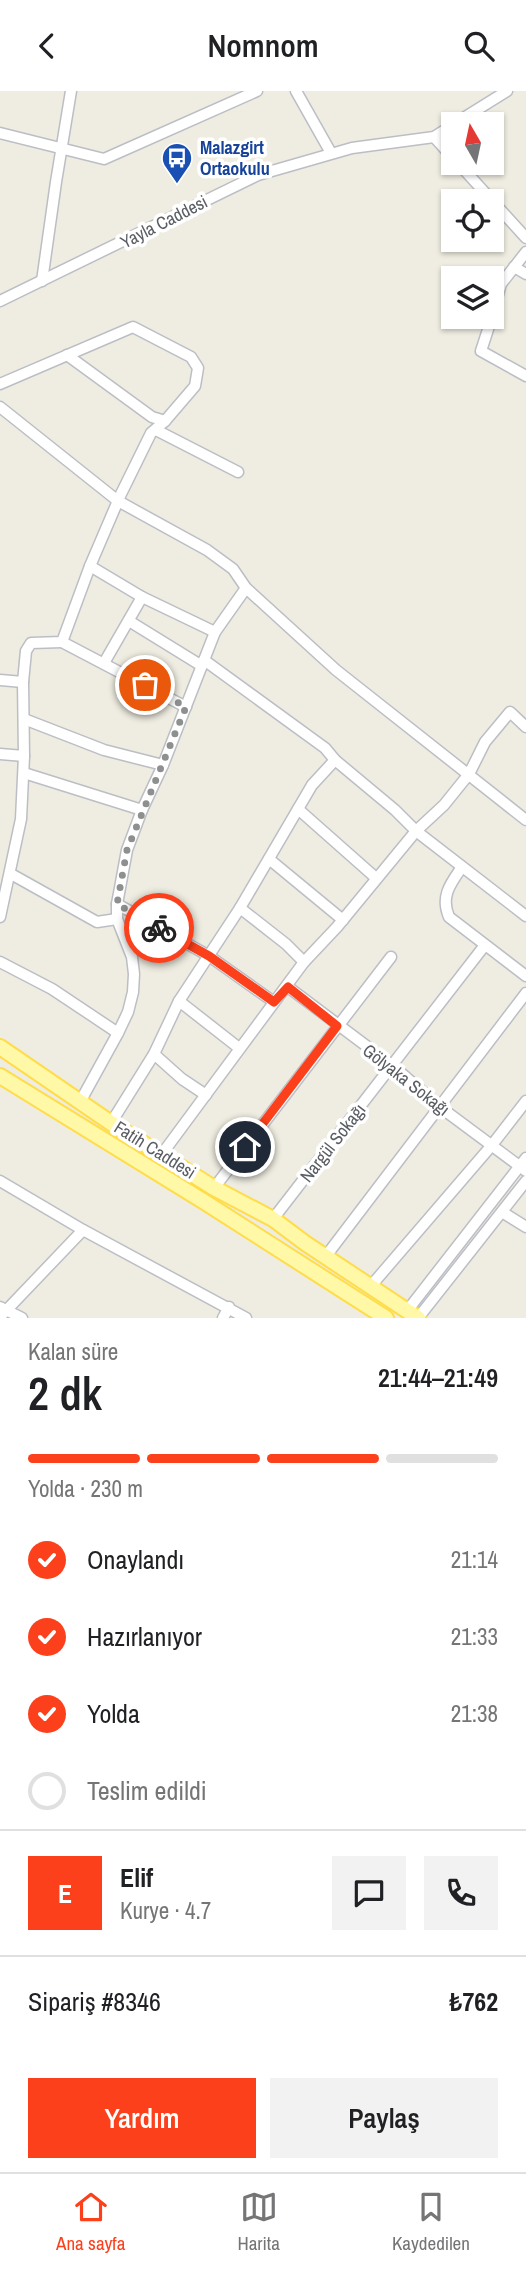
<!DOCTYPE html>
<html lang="tr">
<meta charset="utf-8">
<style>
:root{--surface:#fff;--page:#f2f2f2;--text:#202124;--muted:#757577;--line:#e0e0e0;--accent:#fb401b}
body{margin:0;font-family:"Archivo Narrow",sans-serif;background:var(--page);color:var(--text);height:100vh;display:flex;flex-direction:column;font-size:26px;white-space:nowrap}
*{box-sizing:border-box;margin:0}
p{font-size:23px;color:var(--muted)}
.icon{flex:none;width:38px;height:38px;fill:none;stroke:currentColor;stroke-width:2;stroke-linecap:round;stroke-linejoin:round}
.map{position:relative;height:1227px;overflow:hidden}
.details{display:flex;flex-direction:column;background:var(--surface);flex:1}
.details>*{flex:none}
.needle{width:46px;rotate:351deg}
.controls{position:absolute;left:441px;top:21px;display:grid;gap:14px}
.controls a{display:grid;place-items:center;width:63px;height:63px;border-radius:0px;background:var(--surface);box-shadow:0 2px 5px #0004;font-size:35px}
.pin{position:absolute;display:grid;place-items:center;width:60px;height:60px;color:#fff;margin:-30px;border:4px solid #fff;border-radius:50%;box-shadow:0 2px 7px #0007}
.courier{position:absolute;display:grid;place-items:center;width:70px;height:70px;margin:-35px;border:5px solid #fb401b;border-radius:50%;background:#fff;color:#222;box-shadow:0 2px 9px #0007}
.overview em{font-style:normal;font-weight:600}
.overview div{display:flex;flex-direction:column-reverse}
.overview{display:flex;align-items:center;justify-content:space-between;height:119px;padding:0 28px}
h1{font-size:46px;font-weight:600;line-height:52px}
.bar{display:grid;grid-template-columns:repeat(4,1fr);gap:10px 7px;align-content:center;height:84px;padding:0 28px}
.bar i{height:9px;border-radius:5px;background:var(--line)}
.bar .on{background:var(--accent)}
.bar p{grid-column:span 4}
.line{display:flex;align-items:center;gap:18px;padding:0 28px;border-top:2px solid var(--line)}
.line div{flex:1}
.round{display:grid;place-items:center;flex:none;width:74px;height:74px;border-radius:0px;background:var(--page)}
ol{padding:0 28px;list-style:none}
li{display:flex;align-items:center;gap:21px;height:77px}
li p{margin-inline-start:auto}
li .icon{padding:7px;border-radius:50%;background:var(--accent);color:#fff;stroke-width:4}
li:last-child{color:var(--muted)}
li i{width:38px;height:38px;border:4px solid var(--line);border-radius:50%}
.button{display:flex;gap:14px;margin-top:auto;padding:14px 28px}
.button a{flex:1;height:80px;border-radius:0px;background:var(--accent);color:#fff;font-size:28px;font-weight:600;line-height:80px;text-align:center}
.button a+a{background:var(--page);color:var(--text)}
header{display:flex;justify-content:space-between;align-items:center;height:91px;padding:0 28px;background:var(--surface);font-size:32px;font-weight:600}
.tabs{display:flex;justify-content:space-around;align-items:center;height:98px;border-top:2px solid var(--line);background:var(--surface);font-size:19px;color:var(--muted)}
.tabs a{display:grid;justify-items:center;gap:4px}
.tabs .on{color:var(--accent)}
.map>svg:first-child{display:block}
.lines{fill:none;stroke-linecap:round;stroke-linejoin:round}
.street-casing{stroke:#bcbec5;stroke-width:13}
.primary-casing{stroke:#ffdc4a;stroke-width:18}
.street{stroke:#fff;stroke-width:10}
.primary{stroke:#fff8a6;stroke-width:14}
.done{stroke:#8e9090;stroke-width:7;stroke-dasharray:0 12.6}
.route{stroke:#fb401b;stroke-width:9}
.labels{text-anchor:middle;stroke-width:7;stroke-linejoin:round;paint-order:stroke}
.transit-label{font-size:18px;font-weight:bold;fill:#164399;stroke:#fff;text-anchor:start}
.street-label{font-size:18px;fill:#5a5e64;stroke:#fff}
</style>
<header><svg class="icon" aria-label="back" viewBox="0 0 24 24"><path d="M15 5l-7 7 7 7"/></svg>Nomnom<svg class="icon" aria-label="search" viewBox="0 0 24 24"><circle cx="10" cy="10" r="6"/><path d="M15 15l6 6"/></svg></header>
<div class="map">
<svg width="526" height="1227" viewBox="0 0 526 1227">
<rect width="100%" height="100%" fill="#efede1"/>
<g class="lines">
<!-- street casing -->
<g class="street-casing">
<g id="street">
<path d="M 296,0 L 331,62"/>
<path d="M 454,33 L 507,0"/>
<path d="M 0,42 L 104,68 L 257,0"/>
<path d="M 434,46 L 453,67"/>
<path d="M 458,72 L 526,147"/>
<path d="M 514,176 L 526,183"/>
<path d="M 42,190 L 56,91 L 71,0"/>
<path d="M 0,210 L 258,84 L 352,57 L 434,46 L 453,34"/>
<path d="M 492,225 L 501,193 L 526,161"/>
<path d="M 492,226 L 481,260 L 526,285"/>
<path d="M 67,264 L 152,326 L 165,330"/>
<path d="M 0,293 L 133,236 L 191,266 L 198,277 L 195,295 L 165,330 L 151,342 L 120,405 L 90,475 L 62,551 L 31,552 L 26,560 L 23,591 L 24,665 L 21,728 L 0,826"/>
<path d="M 0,316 L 118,410 L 207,459 L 233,478 L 246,497 L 336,579 L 526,729"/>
<path d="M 156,339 L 238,381"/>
<path d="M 90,475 L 142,506 L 215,541"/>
<path d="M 129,530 L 202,575"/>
<path d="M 62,551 L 186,616"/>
<path d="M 204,569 L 325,657 L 335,669"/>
<path d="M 104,572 L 142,506"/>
<path d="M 0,589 L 23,591"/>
<path d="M 24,628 L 104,659 L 163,674"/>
<path d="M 0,663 L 24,665"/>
<path d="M 24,682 L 142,719"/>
<path d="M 298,718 L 376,787"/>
<path d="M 269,768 L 343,829"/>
<path d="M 462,776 C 451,792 440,805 449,826 L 526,885"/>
<path d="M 11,783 L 97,831 L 117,828"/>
<path d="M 117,813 L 209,865 L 274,911"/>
<path d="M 240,817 L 286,853 L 304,871"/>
<path d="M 0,871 L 52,898 L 118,942"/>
<path d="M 288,896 L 393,975 L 440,1016 L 526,1080"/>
<path d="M 179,910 L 239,957"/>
<path d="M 154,963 L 182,988 L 206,1004"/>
<path d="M 80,1011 L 118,942 L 128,921 L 133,901 L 134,883 L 132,866 L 117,828 L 117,813 L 127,759 L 142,719 L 163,674 L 215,541 L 246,497"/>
<path d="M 111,1032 L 154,963 L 179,910 L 240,817 L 312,694 L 335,669 L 395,719 L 416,740 L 526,825"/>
<path d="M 162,1063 L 304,871 L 337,836 L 416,740 L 444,714 L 469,683 L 485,651 L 510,621 L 526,636"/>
<path d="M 0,1090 L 83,1139 L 246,1227"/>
<path d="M 214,1097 L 391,866"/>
<path d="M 502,1121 L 526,1136"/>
<path d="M 273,1128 L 485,854"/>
<path d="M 326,1165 L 526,902"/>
<path d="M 370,1196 L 492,1054 L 526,1010"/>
<path d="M 0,1216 L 22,1227"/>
<path d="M 407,1220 L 526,1067"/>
<path d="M 0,1226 L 83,1139"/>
<path d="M 223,1227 L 229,1216"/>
<path d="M 418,1227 L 526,1090"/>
</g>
</g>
<!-- primary casing -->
<g class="primary-casing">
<g id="primary">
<path d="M 0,956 L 111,1032 L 214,1097 L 273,1128 L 305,1152 L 418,1227"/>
<path d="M 0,985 L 203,1110 L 386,1227"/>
</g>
</g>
<!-- street -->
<use href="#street" class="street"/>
<!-- primary -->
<use href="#primary" class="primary"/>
</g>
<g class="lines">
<!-- done -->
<path class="done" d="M 145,594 L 186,616 L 127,759 L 117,813 L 159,837"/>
<!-- route -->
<path class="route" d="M 159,837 L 209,865 L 274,911 L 288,896 L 337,935 L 245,1056"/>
</g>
<!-- icons -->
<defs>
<g id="bus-pin" transform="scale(1.575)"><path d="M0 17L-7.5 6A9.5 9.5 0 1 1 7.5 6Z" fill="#1a4fb4" stroke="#fff"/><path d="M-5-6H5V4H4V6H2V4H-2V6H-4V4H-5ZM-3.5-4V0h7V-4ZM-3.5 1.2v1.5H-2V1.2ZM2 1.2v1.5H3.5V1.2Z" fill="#fff"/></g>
</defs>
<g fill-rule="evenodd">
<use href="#bus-pin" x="177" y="67"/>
</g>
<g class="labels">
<!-- transit labels -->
<g class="transit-label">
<text x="200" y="63">Malazgirt<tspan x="200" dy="21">Ortaokulu</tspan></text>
</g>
<!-- street labels -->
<g class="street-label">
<text transform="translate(164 131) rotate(-27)" y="6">Yayla Caddesi</text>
<text transform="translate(406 989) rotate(38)" y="6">Gölyaka Sokağı</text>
<text transform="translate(333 1052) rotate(-52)" y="6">Nargül Sokağı</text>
<text transform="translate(155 1059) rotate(32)" y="6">Fatih Caddesi</text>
</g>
</g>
</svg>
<div class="controls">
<a><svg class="needle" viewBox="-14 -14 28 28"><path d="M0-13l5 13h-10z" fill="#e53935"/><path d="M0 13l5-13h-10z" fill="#757577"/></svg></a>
<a><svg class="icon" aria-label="locate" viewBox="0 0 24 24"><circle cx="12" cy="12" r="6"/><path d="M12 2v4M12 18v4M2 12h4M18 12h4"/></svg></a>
<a><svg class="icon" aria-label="layers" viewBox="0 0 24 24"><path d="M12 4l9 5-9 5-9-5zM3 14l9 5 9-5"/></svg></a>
</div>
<div class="pin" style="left:145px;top:594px;background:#ea580c"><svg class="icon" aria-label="bag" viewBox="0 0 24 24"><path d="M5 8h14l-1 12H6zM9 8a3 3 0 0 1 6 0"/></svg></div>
<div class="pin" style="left:245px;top:1056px;background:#1f2937"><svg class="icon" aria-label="home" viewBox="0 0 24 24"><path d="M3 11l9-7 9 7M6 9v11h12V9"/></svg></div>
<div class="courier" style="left:159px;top:837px"><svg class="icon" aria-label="bike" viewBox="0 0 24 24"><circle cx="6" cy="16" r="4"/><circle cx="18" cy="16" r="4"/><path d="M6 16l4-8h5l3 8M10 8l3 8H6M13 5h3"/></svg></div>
</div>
<section class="details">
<div class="overview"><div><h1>2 dk</h1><p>Kalan süre</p></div><em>21:44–21:49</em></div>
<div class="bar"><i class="on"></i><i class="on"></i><i class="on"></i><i></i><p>Yolda · 230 m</p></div>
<ol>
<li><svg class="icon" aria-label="check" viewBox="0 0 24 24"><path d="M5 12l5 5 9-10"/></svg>Onaylandı<p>21:14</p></li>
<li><svg class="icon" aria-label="check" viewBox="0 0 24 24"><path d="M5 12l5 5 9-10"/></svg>Hazırlanıyor<p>21:33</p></li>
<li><svg class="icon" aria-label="check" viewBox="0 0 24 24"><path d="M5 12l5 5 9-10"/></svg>Yolda<p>21:38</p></li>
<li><i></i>Teslim edildi</li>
</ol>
<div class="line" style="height:126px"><b class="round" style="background:var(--accent);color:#fff">E</b><div><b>Elif</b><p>Kurye · 4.7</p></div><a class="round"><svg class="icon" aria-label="chat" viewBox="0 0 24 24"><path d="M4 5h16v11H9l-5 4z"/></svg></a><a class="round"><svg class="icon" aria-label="phone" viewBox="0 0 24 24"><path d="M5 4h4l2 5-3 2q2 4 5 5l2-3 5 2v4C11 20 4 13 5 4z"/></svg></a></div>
<div class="line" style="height:91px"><div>Sipariş #8346</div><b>₺762</b></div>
<div class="button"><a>Yardım</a><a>Paylaş</a></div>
</section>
<nav class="tabs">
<a class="on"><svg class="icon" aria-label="home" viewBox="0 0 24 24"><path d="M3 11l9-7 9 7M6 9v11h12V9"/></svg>Ana sayfa</a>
<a><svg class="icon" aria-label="map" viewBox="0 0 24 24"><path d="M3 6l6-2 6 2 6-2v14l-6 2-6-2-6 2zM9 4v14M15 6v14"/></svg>Harita</a>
<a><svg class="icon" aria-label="saved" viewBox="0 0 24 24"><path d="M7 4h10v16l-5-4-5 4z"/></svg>Kaydedilen</a>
</nav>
